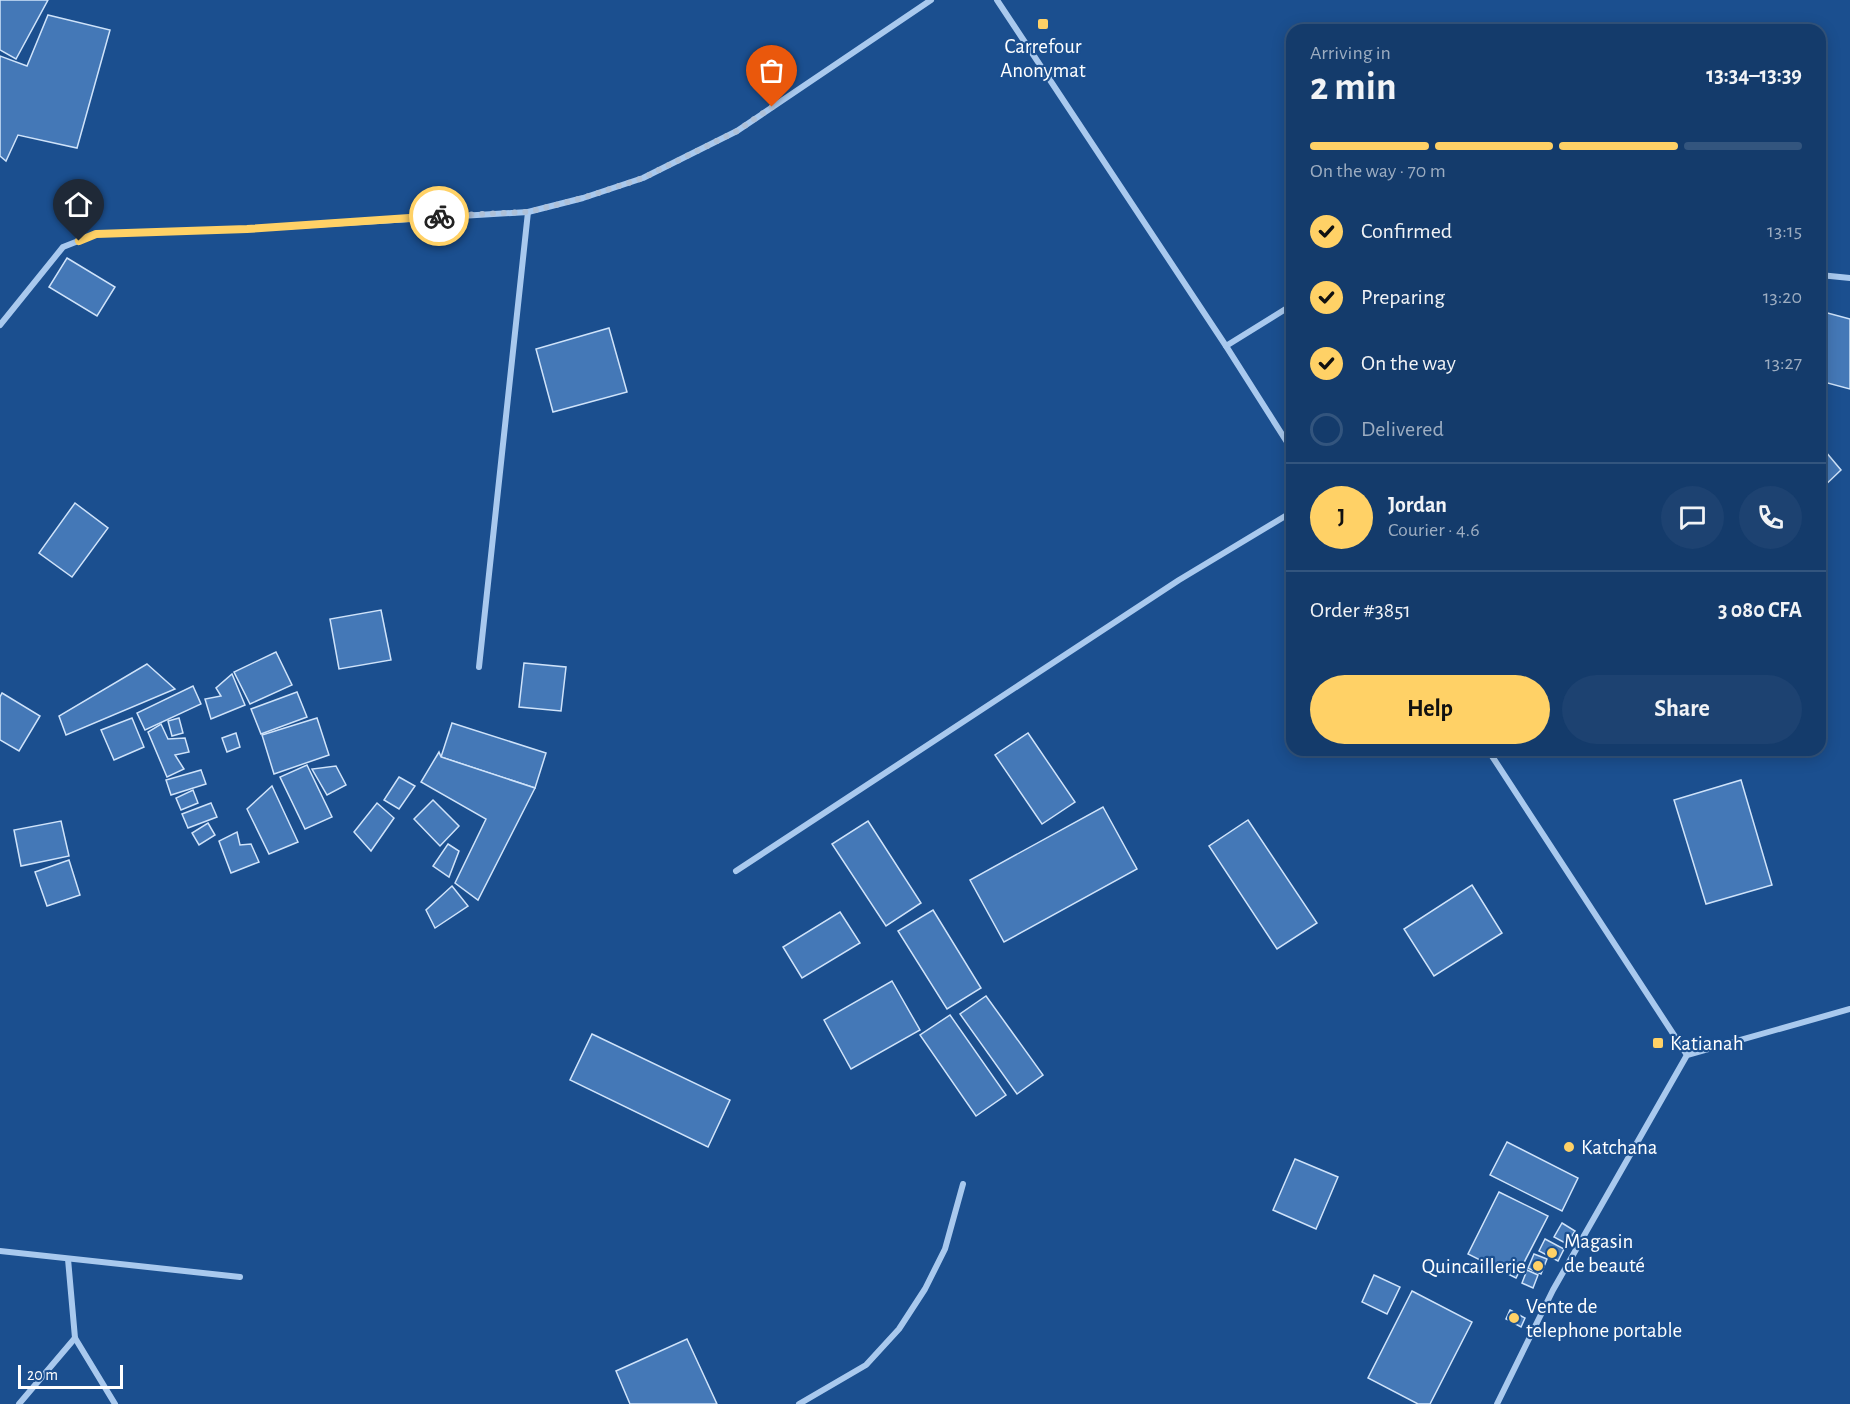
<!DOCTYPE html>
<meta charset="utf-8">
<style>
:root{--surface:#143b6b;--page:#1d4271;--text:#f1f3f6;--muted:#9dadc1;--line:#33557e;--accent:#ffd166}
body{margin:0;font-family:"Alegreya Sans",sans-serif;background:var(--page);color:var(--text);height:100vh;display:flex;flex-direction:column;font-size:22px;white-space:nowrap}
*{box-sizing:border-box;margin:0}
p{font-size:20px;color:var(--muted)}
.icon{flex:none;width:33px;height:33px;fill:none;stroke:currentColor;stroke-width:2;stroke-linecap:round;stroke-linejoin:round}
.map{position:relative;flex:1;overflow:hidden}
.sheet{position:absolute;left:1286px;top:24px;width:540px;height:732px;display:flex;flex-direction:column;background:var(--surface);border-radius:18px;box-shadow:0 3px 15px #0003,0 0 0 2px var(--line)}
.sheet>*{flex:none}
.scale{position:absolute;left:18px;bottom:15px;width:105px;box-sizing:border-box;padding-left:6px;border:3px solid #fff;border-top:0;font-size:16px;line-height:21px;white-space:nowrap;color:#fff;-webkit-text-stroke:4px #1b4f8f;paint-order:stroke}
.pin{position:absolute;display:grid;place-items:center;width:51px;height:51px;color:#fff;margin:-62px -26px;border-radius:50% 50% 50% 0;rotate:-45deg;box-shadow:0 0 6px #0007}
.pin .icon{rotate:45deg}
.courier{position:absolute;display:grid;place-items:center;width:60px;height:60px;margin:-30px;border:4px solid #ffd166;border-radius:50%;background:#fff;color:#222;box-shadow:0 2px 8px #0007}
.overview em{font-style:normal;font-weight:700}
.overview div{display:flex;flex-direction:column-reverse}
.overview{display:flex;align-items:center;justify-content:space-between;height:102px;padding:0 24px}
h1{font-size:39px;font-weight:700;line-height:45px}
.bar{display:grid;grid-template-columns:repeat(4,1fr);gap:9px 6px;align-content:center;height:72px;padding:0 24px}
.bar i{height:8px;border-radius:4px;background:var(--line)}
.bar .on{background:var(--accent)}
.bar p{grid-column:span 4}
.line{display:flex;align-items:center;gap:15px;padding:0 24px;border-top:2px solid var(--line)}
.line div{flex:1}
.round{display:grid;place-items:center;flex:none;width:63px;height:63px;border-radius:32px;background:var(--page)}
ol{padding:0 24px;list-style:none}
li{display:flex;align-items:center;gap:18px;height:66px}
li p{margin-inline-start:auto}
li .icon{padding:6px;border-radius:50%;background:var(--accent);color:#111;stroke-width:4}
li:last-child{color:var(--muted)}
li i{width:33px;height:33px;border:3px solid var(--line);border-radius:50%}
.cta{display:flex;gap:12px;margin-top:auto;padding:12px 24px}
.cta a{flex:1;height:69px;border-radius:36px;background:var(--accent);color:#111;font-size:24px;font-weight:700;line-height:69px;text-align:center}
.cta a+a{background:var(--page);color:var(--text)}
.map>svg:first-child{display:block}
.building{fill:#4478b7;stroke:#cfe3fa;stroke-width:1.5}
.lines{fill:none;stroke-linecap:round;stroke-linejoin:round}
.minor{stroke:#a9c9ee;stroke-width:6}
.done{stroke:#afc1d8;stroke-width:6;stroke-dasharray:0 10.8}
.route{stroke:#ffd166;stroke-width:8}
.poi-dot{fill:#ffd166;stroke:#1b4f8f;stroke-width:2}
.labels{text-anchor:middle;stroke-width:4.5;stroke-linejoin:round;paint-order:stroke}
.poi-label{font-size:21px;fill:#fff;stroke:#1b4f8f;text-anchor:start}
</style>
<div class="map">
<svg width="1850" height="1404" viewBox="0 0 1850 1404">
<rect width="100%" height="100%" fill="#1b4f8f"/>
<!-- building -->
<g class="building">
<path d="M 0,0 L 48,0 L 16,59 L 0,50 Z"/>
<path d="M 48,15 L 110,30 L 77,148 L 18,135 L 6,161 L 0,156 L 0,56 L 27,66 Z"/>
<path d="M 67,258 L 115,287 L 97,316 L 49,287 Z"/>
<path d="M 1820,311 L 1850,319 L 1850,389 L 1820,381 Z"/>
<path d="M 609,328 L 627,392 L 553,412 L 536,349 Z"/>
<path d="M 1820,445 L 1841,470 L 1820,490 Z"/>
<path d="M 75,503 L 108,528 L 72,577 L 39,553 Z"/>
<path d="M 381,610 L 391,660 L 339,669 L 330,619 Z"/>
<path d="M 276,652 L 292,685 L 250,704 L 234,672 Z"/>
<path d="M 524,663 L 566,667 L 561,711 L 519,707 Z"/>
<path d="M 147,664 L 175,689 L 66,735 L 59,716 Z"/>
<path d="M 232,674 L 245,705 L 211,719 L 205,699 L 221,696 L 216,688 Z"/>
<path d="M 193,686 L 201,704 L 145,730 L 137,713 Z"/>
<path d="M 297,692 L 307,717 L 261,734 L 251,709 Z"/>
<path d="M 2,693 L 40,716 L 19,751 L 0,740 L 0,697 Z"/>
<path d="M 132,718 L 144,747 L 114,760 L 101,730 Z"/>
<path d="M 179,718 L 183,733 L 172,736 L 168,721 Z"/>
<path d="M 317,718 L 329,755 L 274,774 L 262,735 Z"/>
<path d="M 452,723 L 546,753 L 535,788 L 441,757 Z"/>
<path d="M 161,724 L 168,739 L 185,738 L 189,752 L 175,755 L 184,769 L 167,777 L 148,732 Z"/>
<path d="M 236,733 L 240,747 L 227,752 L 222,738 Z"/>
<path d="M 1028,733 L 1075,802 L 1042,824 L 995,755 Z"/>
<path d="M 439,752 L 441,757 L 535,788 L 478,900 L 455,883 L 486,819 L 421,782 Z"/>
<path d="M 307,765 L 332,817 L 305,829 L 280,777 Z"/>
<path d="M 336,766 L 346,785 L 327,795 L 312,769 Z"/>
<path d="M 201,770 L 206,784 L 171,795 L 166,780 Z"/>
<path d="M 399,777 L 415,786 L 399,809 L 384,800 Z"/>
<path d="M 1741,780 L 1772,885 L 1706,904 L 1674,800 Z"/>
<path d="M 272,786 L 298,842 L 269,854 L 247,809 Z"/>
<path d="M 193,790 L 198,803 L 181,810 L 176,798 Z"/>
<path d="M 433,800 L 459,826 L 440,846 L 414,819 Z"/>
<path d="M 211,803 L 217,817 L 188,828 L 182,814 Z"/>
<path d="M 377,803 L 394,818 L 371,851 L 354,832 Z"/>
<path d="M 1103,807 L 1137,869 L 1004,942 L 970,880 Z"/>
<path d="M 1248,820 L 1317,923 L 1277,949 L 1209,846 Z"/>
<path d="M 61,821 L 69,856 L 21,866 L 14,830 Z"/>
<path d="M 868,821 L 921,903 L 886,926 L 832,844 Z"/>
<path d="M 208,823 L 215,835 L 199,845 L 192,833 Z"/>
<path d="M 237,832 L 240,845 L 251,844 L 259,862 L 231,873 L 219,841 Z"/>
<path d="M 448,844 L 459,851 L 449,877 L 433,866 Z"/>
<path d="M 69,860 L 80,895 L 47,906 L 35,872 Z"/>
<path d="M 1472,885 L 1502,933 L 1434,976 L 1404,929 Z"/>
<path d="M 452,886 L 468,906 L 435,928 L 426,910 Z"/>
<path d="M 933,910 L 981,988 L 947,1009 L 898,931 Z"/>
<path d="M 840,912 L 860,943 L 802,978 L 783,947 Z"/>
<path d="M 892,981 L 920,1030 L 851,1069 L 824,1020 Z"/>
<path d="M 986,996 L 1043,1075 L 1017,1094 L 960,1014 Z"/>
<path d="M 950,1015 L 1006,1095 L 976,1116 L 920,1035 Z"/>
<path d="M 592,1034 L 730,1100 L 708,1147 L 570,1080 Z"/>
<path d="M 1507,1142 L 1578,1178 L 1562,1211 L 1490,1175 Z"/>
<path d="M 1295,1159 L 1338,1177 L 1316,1229 L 1273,1210 Z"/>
<path d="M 1499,1192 L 1548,1216 L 1516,1278 L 1468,1254 Z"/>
<path d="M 1562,1223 L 1575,1231 L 1567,1244 L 1554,1237 Z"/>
<path d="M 1545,1239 L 1564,1249 L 1558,1261 L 1539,1251 Z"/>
<path d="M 1534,1254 L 1547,1259 L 1541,1274 L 1528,1268 Z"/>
<path d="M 1527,1270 L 1538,1275 L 1533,1288 L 1522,1283 Z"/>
<path d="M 1374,1275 L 1400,1287 L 1387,1314 L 1362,1302 Z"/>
<path d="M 1412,1291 L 1472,1322 L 1430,1404 L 1418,1404 L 1368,1378 Z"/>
<path d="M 1510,1310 L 1525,1318 L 1521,1327 L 1506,1319 Z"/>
<path d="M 687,1339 L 717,1404 L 630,1404 L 616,1371 Z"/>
</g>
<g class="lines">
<!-- minor -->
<g class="minor">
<path d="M 997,0 L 1226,346 L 1292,450"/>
<path d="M 1820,275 L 1850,278"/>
<path d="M 0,325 L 63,247 L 96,234 L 247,229 L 528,212 L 583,198 L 643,178 L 737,131 L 931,0"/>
<path d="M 1226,346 L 1292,305"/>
<path d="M 479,667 L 528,212"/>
<path d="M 1488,750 L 1687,1055"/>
<path d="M 736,871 L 1179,580 L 1292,512"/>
<path d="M 0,1251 L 240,1277"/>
<path d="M 68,1259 L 75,1338 L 115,1404"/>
<path d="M 19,1404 L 75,1338"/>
<path d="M 799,1404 L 866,1365 L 899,1329 L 925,1289 L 945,1249 L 963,1184"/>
<path d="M 1497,1404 L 1553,1290 L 1687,1055 L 1850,1009"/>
</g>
</g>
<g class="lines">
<!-- done -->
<path class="done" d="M 439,216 L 528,212 L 583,198 L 643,178 L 737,131 L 772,107"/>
<!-- route -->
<path class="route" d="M 79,241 L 96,234 L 247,229 L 439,216"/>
</g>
<!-- markers -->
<g class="poi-dot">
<rect x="1037" y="18" width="12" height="12" rx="3"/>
<rect x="1652" y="1037" width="12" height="12" rx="3"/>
<circle cx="1569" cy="1147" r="6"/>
<circle cx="1552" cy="1253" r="6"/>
<circle cx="1538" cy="1266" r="6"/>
<circle cx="1514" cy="1318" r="6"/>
</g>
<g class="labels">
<!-- poi labels -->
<g class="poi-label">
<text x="1043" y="53" text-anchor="middle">Carrefour<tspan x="1043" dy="24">Anonymat</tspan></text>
<text x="1670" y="1050">Katianah</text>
<text x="1581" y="1154">Katchana</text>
<text x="1564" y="1248">Magasin<tspan x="1564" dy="24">de beauté</tspan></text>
<text x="1526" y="1273" text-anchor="end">Quincaillerie</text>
<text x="1526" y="1313">Vente de<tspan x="1526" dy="24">telephone portable</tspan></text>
</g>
</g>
</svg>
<div class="scale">20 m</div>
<div class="pin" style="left:772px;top:107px;background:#ea580c"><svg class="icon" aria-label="bag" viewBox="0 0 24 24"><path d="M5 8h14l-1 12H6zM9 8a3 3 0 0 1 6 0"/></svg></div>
<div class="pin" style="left:79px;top:241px;background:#1f2937"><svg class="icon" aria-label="home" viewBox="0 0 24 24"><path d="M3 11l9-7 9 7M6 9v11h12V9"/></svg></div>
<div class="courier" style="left:439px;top:216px"><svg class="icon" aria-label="bike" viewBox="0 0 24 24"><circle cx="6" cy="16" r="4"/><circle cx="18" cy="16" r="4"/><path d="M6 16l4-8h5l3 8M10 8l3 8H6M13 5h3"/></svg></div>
<section class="sheet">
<div class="overview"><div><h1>2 min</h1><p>Arriving in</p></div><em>13:34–13:39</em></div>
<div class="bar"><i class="on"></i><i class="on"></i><i class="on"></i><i></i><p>On the way · 70 m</p></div>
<ol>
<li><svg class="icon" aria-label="check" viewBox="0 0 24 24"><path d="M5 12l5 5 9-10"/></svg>Confirmed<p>13:15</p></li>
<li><svg class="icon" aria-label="check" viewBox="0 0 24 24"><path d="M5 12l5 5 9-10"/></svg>Preparing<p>13:20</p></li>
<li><svg class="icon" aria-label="check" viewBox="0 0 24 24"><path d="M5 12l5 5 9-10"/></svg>On the way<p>13:27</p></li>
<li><i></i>Delivered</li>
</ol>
<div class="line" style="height:108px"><b class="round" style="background:var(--accent);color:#111">J</b><div><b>Jordan</b><p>Courier · 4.6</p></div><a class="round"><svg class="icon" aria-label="chat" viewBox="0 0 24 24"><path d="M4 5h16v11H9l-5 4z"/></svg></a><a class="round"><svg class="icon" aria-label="phone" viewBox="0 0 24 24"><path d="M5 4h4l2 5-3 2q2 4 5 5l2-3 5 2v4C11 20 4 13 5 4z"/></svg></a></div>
<div class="line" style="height:78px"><div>Order #3851</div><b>3 080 CFA</b></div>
<div class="cta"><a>Help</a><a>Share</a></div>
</section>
</div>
